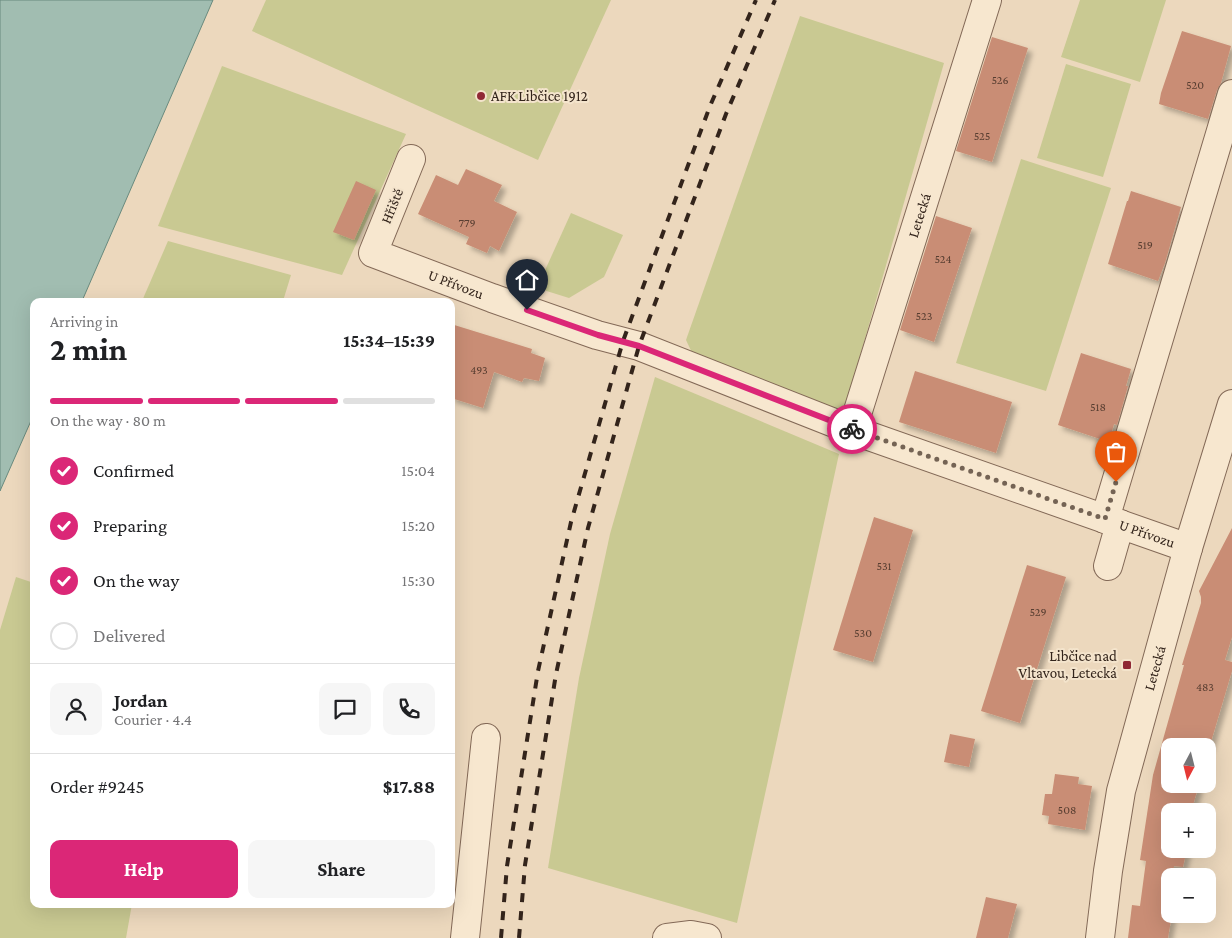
<!DOCTYPE html>
<meta charset="utf-8">
<style>
:root{--surface:#fff;--page:#f6f6f6;--text:#202124;--muted:#757577;--line:#e0e0e0;--accent:#db2777}
body{margin:0;font-family:"Crimson Pro",serif;background:var(--page);color:var(--text);height:100vh;display:flex;flex-direction:column;font-size:19px;white-space:nowrap}
*{box-sizing:border-box;margin:0}
p{font-size:16px;color:var(--muted)}
.icon{flex:none;width:28px;height:28px;fill:none;stroke:currentColor;stroke-width:2;stroke-linecap:round;stroke-linejoin:round}
.map{position:relative;flex:1;overflow:hidden}
.panel{position:absolute;left:30px;top:298px;width:425px;height:610px;display:flex;flex-direction:column;background:var(--surface);border-radius:10px;box-shadow:0 5px 20px #0002}
.panel>*{flex:none}
.needle{width:32px;rotate:187deg}
.buttons{position:absolute;left:1161px;top:738px;display:grid;gap:10px}
.buttons a{display:grid;place-items:center;width:55px;height:55px;border-radius:10px;background:var(--surface);box-shadow:0 5px 20px #0002;font-size:25px}
.pin{position:absolute;display:grid;place-items:center;width:42px;height:42px;color:#fff;margin:-51px -21px;border-radius:50% 50% 50% 0;rotate:-45deg;box-shadow:0 0 5px #0007}
.pin .icon{rotate:45deg}
.courier{position:absolute;display:grid;place-items:center;width:50px;height:50px;margin:-25px;border:4px solid #db2777;border-radius:50%;background:#fff;color:#222;box-shadow:0 1px 6px #0007}
.head em{font-style:normal;font-weight:700}
.head div{display:flex;flex-direction:column-reverse}
.head{display:flex;align-items:center;justify-content:space-between;height:85px;padding:0 20px}
h1{font-size:32px;font-weight:700;line-height:38px}
.bar{display:grid;grid-template-columns:repeat(4,1fr);gap:8px 5px;align-content:center;height:60px;padding:0 20px}
.bar i{height:6px;border-radius:4px;background:var(--line)}
.bar .selected{background:var(--accent)}
.bar p{grid-column:span 4}
.line{display:flex;align-items:center;gap:12px;padding:0 20px;border-top:1px solid var(--line)}
.line div{flex:1}
.round{display:grid;place-items:center;flex:none;width:52px;height:52px;border-radius:10px;background:var(--page)}
ol{padding:0 20px;list-style:none}
li{display:flex;align-items:center;gap:15px;height:55px}
li p{margin-inline-start:auto}
li .icon{padding:5px;border-radius:50%;background:var(--accent);color:#fff;stroke-width:4}
li:last-child{color:var(--muted)}
li i{width:28px;height:28px;border:2px solid var(--line);border-radius:50%}
.action{display:flex;gap:10px;margin-top:auto;padding:10px 20px}
.action a{flex:1;height:58px;border-radius:10px;background:var(--accent);color:#fff;font-size:20px;font-weight:700;line-height:58px;text-align:center}
.action a+a{background:var(--page);color:var(--text)}
.map>svg:first-child{display:block}
.green{fill:#c9c992}
.water{fill:#a1bdb1;stroke:#698a7e}
.building{fill:#c98d74;filter:url(#shadow)}
.lines{fill:none;stroke-linecap:round;stroke-linejoin:round}
.minor-casing{stroke:#836957;stroke-width:30}
.minor{stroke:#f7e7cf;stroke-width:28}
.rail{stroke:#33241b;stroke-width:4;stroke-dasharray:9 9;stroke-linecap:butt}
.done{stroke:#746354;stroke-width:5;stroke-dasharray:0 9}
.route{stroke:#db2777;stroke-width:6}
.poi-dot{fill:#902935;stroke:#f4e4cc;stroke-width:2}
.labels{text-anchor:middle;stroke-width:4;stroke-linejoin:round;paint-order:stroke}
.number-label{font-size:12px;fill:#583e31}
.poi-label{font-size:15px;fill:#33241b;stroke:#f4e4cc;text-anchor:start}
.street-label{font-size:15px;fill:#33241b;stroke:#f4e4cc}
</style>
<div class="map">
<svg width="1232" height="938" viewBox="0 0 1232 938">
<defs>
<filter id="shadow"><feDropShadow dx="4.5" dy="4.5" stdDeviation="2.5" flood-color="#0004"/></filter>
</defs>
<rect width="100%" height="100%" fill="#ecd8bd"/>
<!-- green -->
<g class="green">
<path d="M 266,0 L 611,0 L 538,160 L 252,31 Z"/>
<path d="M 1080,0 L 1166,0 L 1140,82 L 1061,57 Z"/>
<path d="M 800,16 L 944,63 L 844,412 L 695,359 L 686,340 Z"/>
<path d="M 1066,64 L 1131,84 L 1103,177 L 1037,158 Z"/>
<path d="M 222,66 L 406,134 L 342,275 L 158,226 Z"/>
<path d="M 1021,159 L 1111,188 L 1046,391 L 956,363 Z"/>
<path d="M 571,213 L 623,235 L 604,277 L 569,298 L 537,288 Z"/>
<path d="M 168,241 L 291,275 L 283,301 L 142,301 Z"/>
<path d="M 655,377 L 839,454 L 737,923 L 548,868 L 579,678 L 610,534 Z"/>
<path d="M 16,577 L 34,583 L 34,904 L 132,904 L 126,938 L 0,938 L 0,630 Z"/>
</g>
<!-- water -->
<path class="water" d="M 0,0 L 213,0 L 82,301 L 34,301 L 34,414 L 0,491 Z"/>
<!-- building -->
<g class="building">
<path d="M 1182,31 L 1231,46 L 1221,83 L 1217,90 L 1208,119 L 1159,104 L 1161,93 Z"/>
<path d="M 992,37 L 1028,48 L 992,162 L 956,151 Z"/>
<path d="M 466,169 L 502,185 L 494,201 L 517,212 L 499,251 L 490,246 L 487,253 L 466,244 L 469,237 L 418,214 L 436,175 L 458,185 Z"/>
<path d="M 356,181 L 376,190 L 354,240 L 333,232 Z"/>
<path d="M 1131,191 L 1181,207 L 1165,263 L 1158,281 L 1108,264 L 1127,201 L 1128,201 Z"/>
<path d="M 936,216 L 972,228 L 934,342 L 900,330 Z"/>
<path d="M 451,324 L 532,349 L 531,353 L 545,358 L 539,381 L 524,378 L 522,382 L 494,372 L 483,408 L 451,398 Z"/>
<path d="M 1081,353 L 1131,369 L 1126,386 L 1128,386 L 1117,425 L 1114,424 L 1109,442 L 1058,425 Z"/>
<path d="M 915,371 L 1012,402 L 996,453 L 899,422 Z"/>
<path d="M 874,517 L 913,530 L 873,662 L 833,650 Z"/>
<path d="M 1232,528 L 1232,637 L 1225,660 L 1232,662 L 1232,671 L 1208,752 L 1208,746 L 1170,746 L 1170,784 L 1199,784 L 1192,809 L 1195,809 L 1194,811 L 1170,811 L 1170,849 L 1187,849 L 1183,867 L 1174,866 L 1173,876 L 1170,876 L 1169,914 L 1172,914 L 1168,938 L 1128,938 L 1132,905 L 1140,906 L 1146,861 L 1140,860 L 1153,775 L 1184,665 L 1182,665 L 1201,603 L 1201,597 L 1199,591 Z"/>
<path d="M 1027,565 L 1066,577 L 1020,723 L 981,711 Z"/>
<path d="M 950,734 L 975,739 L 969,767 L 944,762 Z"/>
<path d="M 1055,774 L 1079,777 L 1078,784 L 1092,786 L 1085,830 L 1048,824 L 1049,816 L 1042,815 L 1045,794 L 1052,794 Z"/>
<path d="M 986,897 L 1017,904 L 1008,938 L 976,938 Z"/>
</g>
<g class="lines">
<!-- minor casing -->
<g class="minor-casing">
<g id="minor">
<path id="s1" d="M 411,159 L 373,253 L 492,298 L 597,335 L 639,346 L 852,430 L 1188,548"/>
<path id="s2" d="M 852,430 L 987,0"/>
<path d="M 1105,519 L 1232,94"/>
<path d="M 1108,566 L 1120,524"/>
<path d="M 465,938 L 486,738"/>
<path d="M 667,938 L 691,935 L 707,938"/>
<path id="s3" d="M 1100,938 L 1108,871 L 1121,791 L 1188,548 L 1232,404"/>
</g>
</g>
<!-- minor -->
<use href="#minor" class="minor"/>
<!-- rail -->
<g class="rail">
<path d="M 501,938 L 507,866 L 538,671 L 571,522 L 623,341 L 710,106 L 756,0"/>
<path d="M 519,938 L 525,865 L 556,674 L 588,528 L 639,346 L 726,114 L 775,0"/>
</g>
</g>
<g class="lines">
<!-- done -->
<path class="done" d="M 852,429 L 1105,519 L 1116,482"/>
<!-- route -->
<path class="route" d="M 527,310 L 598,335 L 639,346 L 852,429"/>
</g>
<!-- markers -->
<g class="poi-dot">
<circle cx="481" cy="96" r="5"/>
<rect x="1122" y="660" width="10" height="10" rx="2.5"/>
</g>
<g class="labels">
<!-- number labels -->
<g class="number-label">
<text x="1000" y="84">526</text>
<text x="1195" y="89">520</text>
<text x="982" y="140">525</text>
<text x="467" y="227">779</text>
<text x="1145" y="249">519</text>
<text x="943" y="263">524</text>
<text x="924" y="320">523</text>
<text x="479" y="374">493</text>
<text x="1098" y="411">518</text>
<text x="884" y="570">531</text>
<text x="1038" y="616">529</text>
<text x="863" y="637">530</text>
<text x="1205" y="691">483</text>
<text x="1067" y="814">508</text>
</g>
<!-- poi labels -->
<g class="poi-label">
<text x="491" y="101">AFK Libčice 1912</text>
<text x="1117" y="661" text-anchor="end">Libčice nad<tspan x="1117" dy="17">Vltavou, Letecká</tspan></text>
</g>
<!-- street labels -->
<g class="street-label">
<text transform="translate(392 206) rotate(-68)" y="5">Hřiště</text>
<text dy="5" stroke="none"><textPath href="#s2" startOffset="225">Letecká</textPath></text>
<text dy="5" stroke="none"><textPath href="#s1" startOffset="190">U Přívozu</textPath></text>
<text dy="5" stroke="none"><textPath href="#s1" startOffset="925">U Přívozu</textPath></text>
<text dy="5" stroke="none"><textPath href="#s3" startOffset="276">Letecká</textPath></text>
</g>
</g>
</svg>
<div class="buttons">
<a><svg class="needle" viewBox="-14 -14 28 28"><path d="M0-13l5 13h-10z" fill="#e53935"/><path d="M0 13l5-13h-10z" fill="#757577"/></svg></a>
<a>+</a>
<a>−</a>
</div>
<div class="pin" style="left:1116px;top:482px;background:#ea580c"><svg class="icon" aria-label="bag" viewBox="0 0 24 24"><path d="M5 8h14l-1 12H6zM9 8a3 3 0 0 1 6 0"/></svg></div>
<div class="pin" style="left:527px;top:310px;background:#1f2937"><svg class="icon" aria-label="home" viewBox="0 0 24 24"><path d="M3 11l9-7 9 7M6 9v11h12V9"/></svg></div>
<div class="courier" style="left:852px;top:429px"><svg class="icon" aria-label="bike" viewBox="0 0 24 24"><circle cx="6" cy="16" r="4"/><circle cx="18" cy="16" r="4"/><path d="M6 16l4-8h5l3 8M10 8l3 8H6M13 5h3"/></svg></div>
<section class="panel">
<div class="head"><div><h1>2 min</h1><p>Arriving in</p></div><em>15:34–15:39</em></div>
<div class="bar"><i class="selected"></i><i class="selected"></i><i class="selected"></i><i></i><p>On the way · 80 m</p></div>
<ol>
<li><svg class="icon" aria-label="check" viewBox="0 0 24 24"><path d="M5 12l5 5 9-10"/></svg>Confirmed<p>15:04</p></li>
<li><svg class="icon" aria-label="check" viewBox="0 0 24 24"><path d="M5 12l5 5 9-10"/></svg>Preparing<p>15:20</p></li>
<li><svg class="icon" aria-label="check" viewBox="0 0 24 24"><path d="M5 12l5 5 9-10"/></svg>On the way<p>15:30</p></li>
<li><i></i>Delivered</li>
</ol>
<div class="line" style="height:90px"><a class="round"><svg class="icon" aria-label="person" viewBox="0 0 24 24"><circle cx="12" cy="8" r="4"/><path d="M4 21q1-7 8-7t8 7"/></svg></a><div><b>Jordan</b><p>Courier · 4.4</p></div><a class="round"><svg class="icon" aria-label="chat" viewBox="0 0 24 24"><path d="M4 5h16v11H9l-5 4z"/></svg></a><a class="round"><svg class="icon" aria-label="phone" viewBox="0 0 24 24"><path d="M5 4h4l2 5-3 2q2 4 5 5l2-3 5 2v4C11 20 4 13 5 4z"/></svg></a></div>
<div class="line" style="height:65px"><div>Order #9245</div><b>$17.88</b></div>
<div class="action"><a>Help</a><a>Share</a></div>
</section>
</div>
